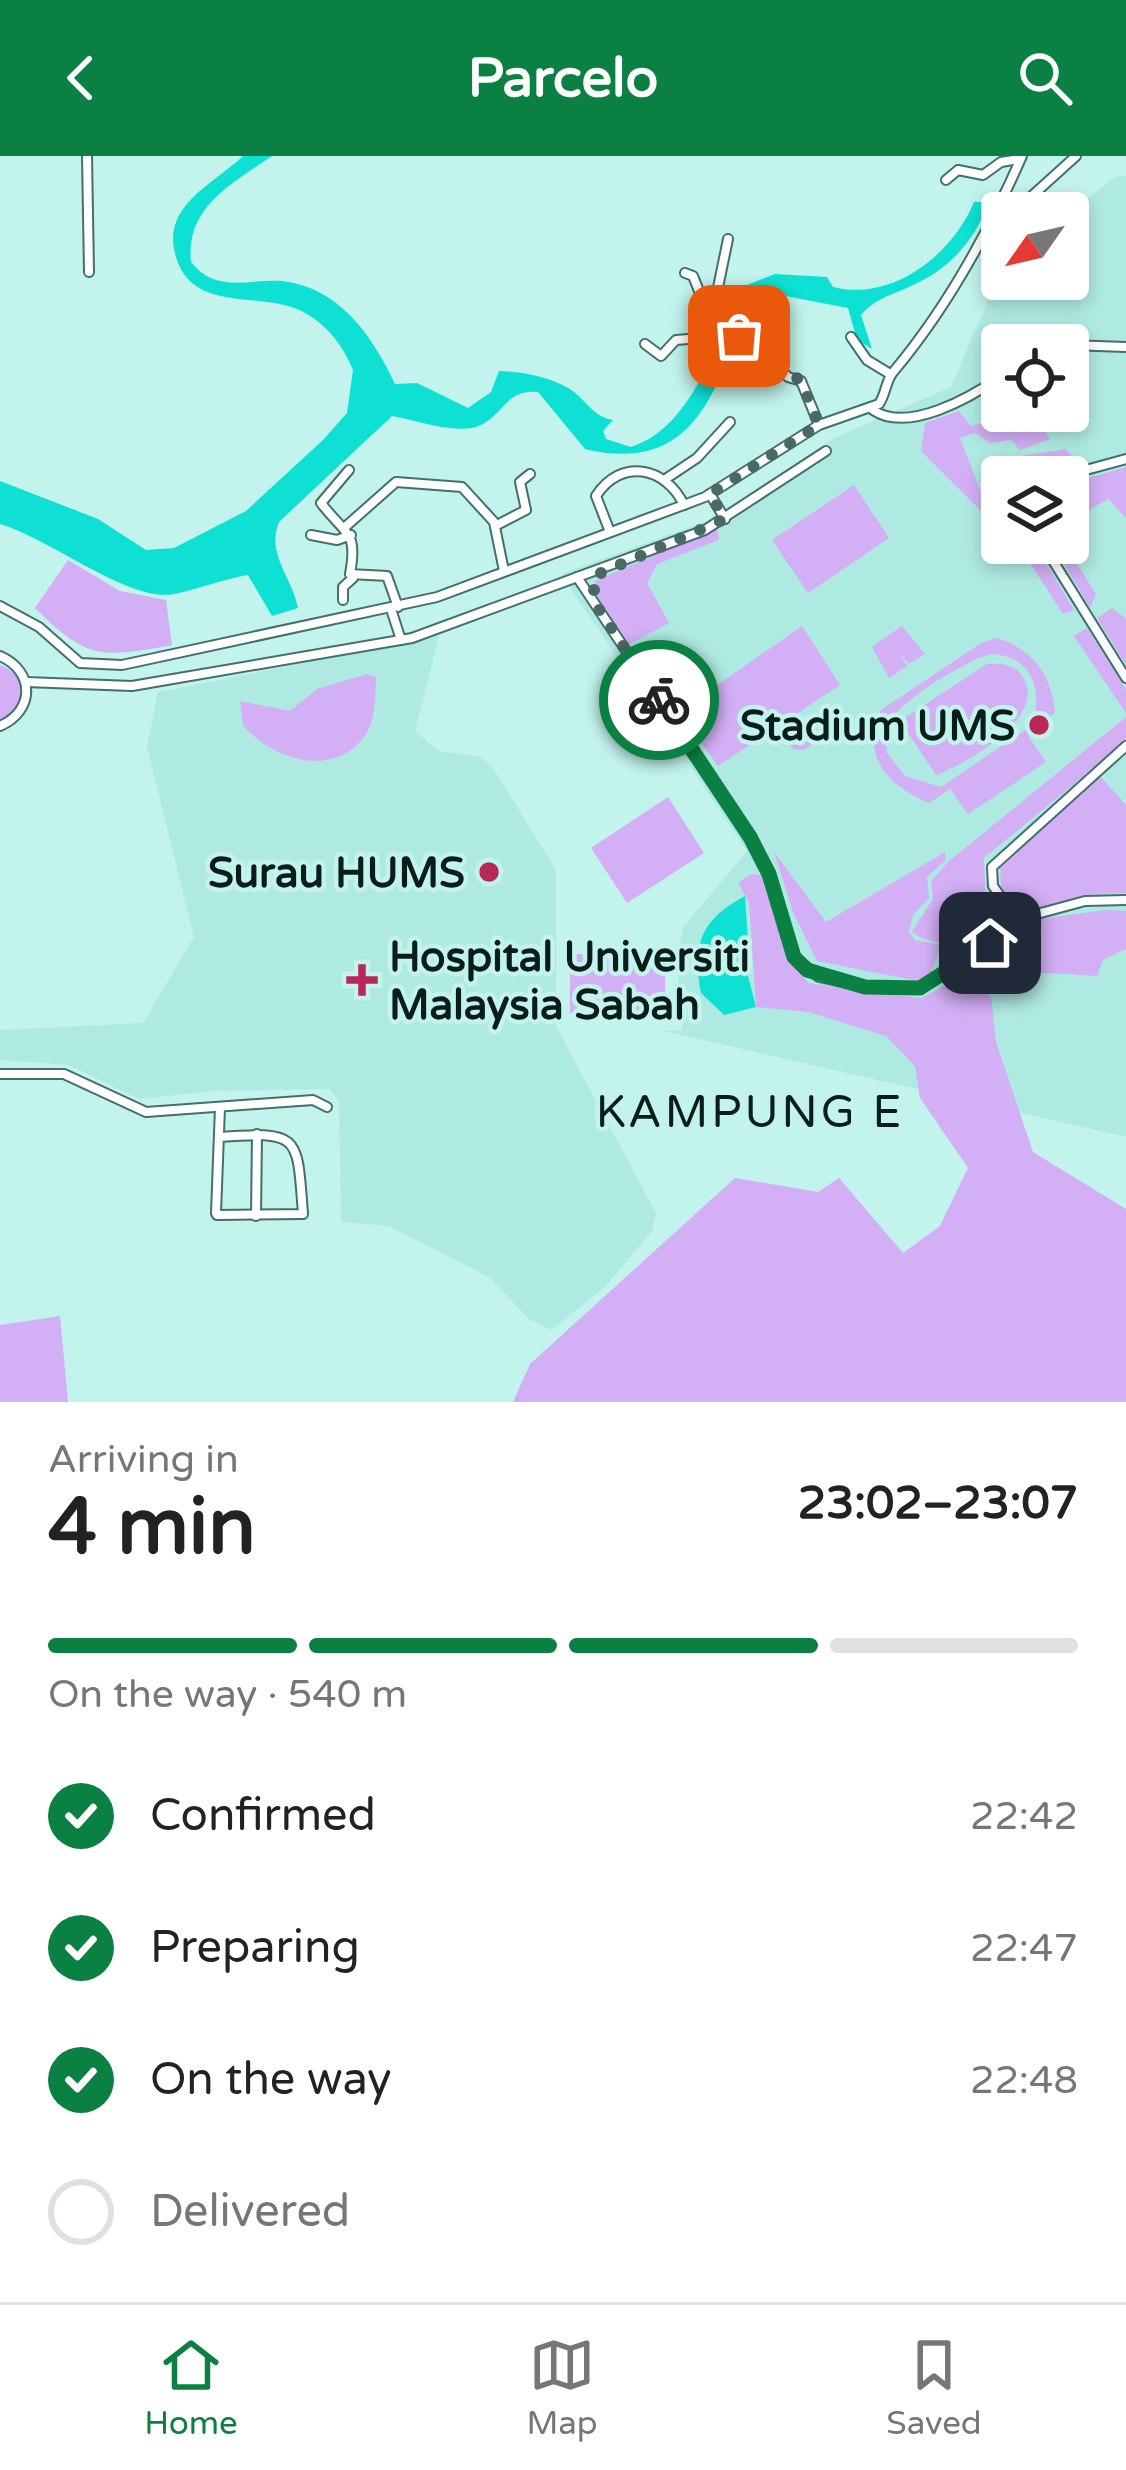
<!DOCTYPE html>
<meta charset="utf-8">
<style>
:root{--surface:#fff;--page:#f2f2f2;--text:#222;--muted:#767676;--line:#e0e0e0;--accent:#0b8043}
body{margin:0;font-family:"Varela Round",sans-serif;background:var(--page);color:var(--text);height:100vh;display:flex;flex-direction:column;font-size:45px;white-space:nowrap}
*{box-sizing:border-box;margin:0}
p{font-size:39px;color:var(--muted)}
.icon{flex:none;width:66px;height:66px;fill:none;stroke:currentColor;stroke-width:2;stroke-linecap:round;stroke-linejoin:round}
.map{position:relative;height:1246px;overflow:hidden}
.details{display:flex;flex-direction:column;background:var(--surface);flex:1}
.details>*{flex:none}
.needle{width:78px;rotate:236deg}
.fabs{position:absolute;left:981px;top:36px;display:grid;gap:24px}
.fabs a{display:grid;place-items:center;width:108px;height:108px;border-radius:12px;background:var(--surface);box-shadow:0 6px 18px #0003;font-size:60px}
.pin{position:absolute;display:grid;place-items:center;width:102px;height:102px;color:#fff;margin:-51px;border-radius:24px;box-shadow:0 6px 18px #0006}
.courier{position:absolute;display:grid;place-items:center;width:120px;height:120px;margin:-60px;border:9px solid #0b8043;border-radius:50%;background:#fff;color:#222;box-shadow:0 3px 15px #0007}
.summary em{font-style:normal;font-weight:700}
.summary div{display:flex;flex-direction:column-reverse}
.summary{display:flex;align-items:center;justify-content:space-between;height:204px;padding:0 48px}
h1{font-size:78px;font-weight:700;line-height:90px}
.bar{display:grid;grid-template-columns:repeat(4,1fr);gap:18px 12px;align-content:center;height:144px;padding:0 48px}
.bar i{height:15px;border-radius:9px;background:var(--line)}
.bar .selected{background:var(--accent)}
.bar p{grid-column:span 4}
ol{padding:0 48px;list-style:none}
li{display:flex;align-items:center;gap:36px;height:132px}
li p{margin-inline-start:auto}
li .icon{padding:12px;border-radius:50%;background:var(--accent);color:#fff;stroke-width:4}
li:last-child{color:var(--muted)}
li i{width:66px;height:66px;border:6px solid var(--line);border-radius:50%}
header{display:flex;justify-content:space-between;align-items:center;height:156px;padding:0 48px;background:var(--accent);color:#fff;font-size:54px;font-weight:700}
.tab-bar{display:flex;justify-content:space-around;align-items:center;height:168px;border-top:3px solid var(--line);background:var(--surface);font-size:33px;color:var(--muted)}
.tab-bar a{display:grid;justify-items:center;gap:6px}
.tab-bar .selected{color:var(--accent)}
.map>svg:first-child{display:block}
.built{fill:#afeae2;fill-rule:evenodd}
.green{fill:#d3aff6;fill-rule:evenodd}
.water{fill:#0ee1d3}
.lines{fill:none;stroke-linecap:round;stroke-linejoin:round}
.minor-casing{stroke:#43706b;stroke-width:12}
.minor{stroke:#fff;stroke-width:8}
.done{stroke:#4a6864;stroke-width:12;stroke-dasharray:0 21.6}
.route{stroke:#0b8043;stroke-width:15}
.poi-dot{fill:#b72857;stroke:#c2f3ed;stroke-width:4.5}
.labels{text-anchor:middle;stroke-width:9;stroke-linejoin:round;paint-order:stroke}
.poi-label{font-size:42px;font-weight:bold;fill:#0a1d1b;stroke:#c2f3ed;text-anchor:end}
.neighbourhood-label{font-size:45px;letter-spacing:3px;fill:#0a1d1b;stroke:#c2f3ed}
</style>
<header><svg class="icon" aria-label="back" viewBox="0 0 24 24"><path d="M15 5l-7 7 7 7"/></svg>Parcelo<svg class="icon" aria-label="search" viewBox="0 0 24 24"><circle cx="10" cy="10" r="6"/><path d="M15 15l6 6"/></svg></header>
<div class="map">
<svg width="1126" height="1246" viewBox="0 0 1126 1246">
<rect width="100%" height="100%" fill="#c2f3ed"/>
<!-- built -->
<g class="built">
<path d="M 1126,20 L 1126,981 L 664,875 L 682,874 L 677,804 L 683,771 L 747,695 L 561,418 L 715,362 L 832,283 L 951,231 L 1000,116 L 1002,123 L 1068,123 L 1068,58 L 1115,21 ZM 1002,189 L 1068,189 L 1068,255 L 1002,255 ZM 1002,321 L 1068,321 L 1068,387 L 1002,387 Z"/>
<path d="M 439,480 L 415,575 L 439,595 L 481,601 L 493,612 L 556,714 L 556,870 L 656,1057 L 652,1075 L 605,1131 L 551,1174 L 529,1163 L 490,1122 L 389,1070 L 341,1066 L 339,946 L 330,933 L 215,935 L 139,943 L 69,909 L 0,904 L 0,874 L 143,867 L 194,781 L 147,591 L 158,536 Z"/>
</g>
<!-- green -->
<g class="green">
<path d="M 959,255 L 971,270 L 1032,255 L 1050,283 L 1020,294 L 1011,284 L 990,287 L 975,277 L 960,282 L 993,367 L 921,295 L 925,267 Z"/>
<path d="M 1066,293 L 1078,308 L 1052,321 L 1002,321 L 1002,344 L 1001,315 L 1010,302 Z"/>
<path d="M 1126,311 L 1126,362 L 1108,343 L 1068,366 L 1068,328 Z"/>
<path d="M 854,329 L 889,382 L 808,437 L 772,384 Z"/>
<path d="M 717,372 L 719,384 L 657,408 L 647,427 L 669,467 L 628,489 L 598,445 L 595,425 Z"/>
<path d="M 1017,387 L 1034,387 L 1074,454 L 1063,458 Z"/>
<path d="M 1052,387 L 1064,387 L 1096,438 L 1090,452 Z"/>
<path d="M 68,404 L 120,435 L 166,444 L 172,489 C 101,502 87,504 35,452 Z"/>
<path d="M 1112,452 L 1126,463 L 1126,509 L 1097,462 Z"/>
<path d="M 802,470 L 840,529 L 718,610 L 679,556 Z"/>
<path d="M 902,470 L 925,498 L 909,508 L 899,497 L 907,510 L 889,522 L 872,491 Z"/>
<path d="M 1087,472 L 1126,534 L 1126,557 L 1074,480 Z"/>
<path d="M 997,482 C 1033,493 1052,520 1055,556 L 1029,581 L 1046,606 L 968,658 L 950,633 L 929,647 C 887,629 860,600 881,554 L 981,487 ZM 992,498 C 1033,501 1041,532 1034,568 L 941,631 L 905,620 L 887,597 C 886,587 885,577 889,568 C 897,546 970,502 992,498 Z"/>
<path d="M 987,508 C 1002,507 1013,508 1022,520 C 1050,559 967,608 936,619 L 900,565 Z"/>
<path d="M 0,509 C 19,516 25,532 19,551 L 0,565 Z"/>
<path d="M 367,518 L 376,521 C 375,539 376,563 366,578 C 336,624 272,604 243,569 L 240,545 L 290,555 L 317,533 Z"/>
<path d="M 1126,561 L 1126,585 L 984,702 L 986,767 L 957,796 C 944,783 923,788 912,775 L 933,743 L 931,725 L 948,706 Z"/>
<circle cx="800" cy="579" r="15"/>
<path d="M 1099,619 L 1126,649 L 1126,737 L 1084,739 L 1020,758 L 1001,734 L 1000,711 Z"/>
<path d="M 668,641 L 704,697 L 627,747 L 591,692 Z"/>
<path d="M 774,696 L 826,766 L 945,696 L 946,704 L 927,721 L 929,742 L 913,759 L 909,776 L 915,784 L 941,789 L 928,827 L 817,805 L 793,756 Z"/>
<path d="M 752,718 L 765,720 L 791,804 L 808,827 L 921,842 L 963,820 L 991,841 L 996,886 L 1033,996 L 1126,1053 L 1126,1246 L 513,1246 L 530,1208 L 735,1022 L 818,1036 L 839,1022 L 903,1097 L 940,1070 L 968,1012 L 920,942 L 915,910 L 886,880 L 808,856 L 756,851 L 749,746 L 738,727 Z"/>
<path d="M 1106,754 L 1126,755 L 1126,793 L 1103,804 L 1097,820 L 1029,816 L 993,835 L 963,815 L 1039,763 Z"/>
<path d="M 570,798 L 665,798 L 665,858 L 570,857 Z"/>
<path d="M 60,1160 L 68,1246 L 0,1246 L 0,1169 Z"/>
</g>
<!-- water -->
<g class="water">
<path d="M 243,0 L 272,0 C 233,27 185,51 191,106 C 219,142 257,118 294,127 C 346,139 375,186 395,228 L 417,227 L 468,252 L 491,236 L 499,215 C 523,216 554,221 574,236 C 589,248 593,260 613,264 L 603,275 L 606,283 L 631,291 C 696,270 715,181 747,129 L 775,118 L 827,121 L 833,131 C 892,146 952,99 974,46 L 989,46 C 975,84 950,113 911,130 C 892,139 874,143 861,159 L 872,193 L 857,184 L 848,152 L 760,135 L 750,145 C 717,229 698,320 585,293 L 538,236 C 505,234 506,256 481,269 C 459,280 416,264 392,260 L 279,366 C 266,398 292,421 298,452 L 272,460 L 248,419 C 223,423 199,433 174,438 C 130,447 51,383 0,368 L 0,325 L 98,363 L 146,394 L 174,392 L 246,355 L 323,284 L 347,257 L 353,214 C 342,187 324,165 297,153 C 256,136 192,156 176,101 C 170,82 173,65 186,49 C 203,29 225,17 243,0 Z"/>
<path d="M 745,740 L 748,786 L 741,793 L 756,851 L 724,859 L 701,837 C 692,789 700,764 745,740 Z"/>
</g>
<g class="lines">
<!-- minor casing -->
<g class="minor-casing">
<g id="minor">
<path d="M 87,0 L 89,116"/>
<path d="M 946,24 L 958,14 L 983,19 L 1001,6 L 1019,3"/>
<path d="M 1013,57 L 1076,0"/>
<path d="M 685,117 L 693,120 L 711,165 L 762,193 L 788,221 L 801,225 L 819,269"/>
<path d="M 707,148 L 715,146 L 728,83"/>
<path d="M 851,181 L 867,204 L 890,218"/>
<path d="M 645,188 L 661,200 L 676,184 L 712,181 L 718,170"/>
<path d="M 1068,189 L 1126,191"/>
<path d="M 873,254 C 908,278 971,241 1002,220"/>
<path d="M 349,314 L 321,347 C 346,380 358,374 350,418 L 387,420 L 398,451"/>
<path d="M 1060,321 L 1126,303"/>
<path d="M 667,322 L 697,302 L 730,266"/>
<path d="M 710,338 L 725,363"/>
<path d="M 495,370 L 526,354 L 520,326 L 530,318"/>
<path d="M 344,372 L 396,326 L 462,331 L 494,366 L 504,415"/>
<path d="M 610,376 L 596,340 C 621,301 666,311 684,349"/>
<path d="M 311,379 L 337,384 L 351,379"/>
<path d="M 1042,387 L 1126,522"/>
<path d="M 577,421 L 750,681 L 769,718 L 794,801 L 819,821 L 865,831 L 920,832 L 1037,758 L 1085,745 L 1126,744"/>
<path d="M 343,444 L 343,431 L 353,422"/>
<path d="M 0,450 L 39,471 L 80,507 L 122,509 L 437,441 L 705,341 L 819,269 L 879,248 C 886,238 886,223 894,215 C 946,153 989,75 1022,0"/>
<path d="M 391,453 L 401,484"/>
<path d="M 0,500 C 35,515 35,555 0,570"/>
<path d="M 26,526 L 132,530 L 412,482 L 705,374 L 826,295"/>
<path d="M 1019,767 L 993,730 L 992,711 L 1126,590"/>
<path d="M 0,918 L 64,918 L 146,956 L 313,944 L 327,951"/>
<path d="M 219,981 C 301,975 297,979 303,1058 L 217,1059 L 216,1057 L 220,951"/>
<path d="M 256,1060 L 257,978"/>
</g>
</g>
<!-- minor -->
<use href="#minor" class="minor"/>
</g>
<g class="lines">
<!-- done -->
<path class="done" d="M 659,544 L 594,446 L 594,420 L 725,363 L 710,338 L 819,269 L 801,225 L 739,180"/>
<!-- route -->
<path class="route" d="M 659,544 L 750,681 L 769,718 L 794,801 L 807,814 L 865,831 L 920,832 L 990,787"/>
</g>
<!-- markers -->
<g class="poi-dot">
<circle cx="1039" cy="569" r="12"/>
<circle cx="489" cy="716" r="12"/>
<path d="M356 806h12v12h12v12h-12v12h-12v-12h-12v-12h12z"/>
</g>
<g class="labels">
<!-- poi labels -->
<g class="poi-label">
<text x="1015" y="584">Stadium UMS</text>
<text x="465" y="731">Surau HUMS</text>
<text x="389" y="815" text-anchor="start">Hospital Universiti<tspan x="389" dy="48">Malaysia Sabah</tspan></text>
</g>
<!-- neighbourhood labels -->
<g class="neighbourhood-label">
<text x="750" y="971">KAMPUNG E</text>
</g>
</g>
</svg>
<div class="fabs">
<a><svg class="needle" viewBox="-14 -14 28 28"><path d="M0-13l5 13h-10z" fill="#e53935"/><path d="M0 13l5-13h-10z" fill="#767676"/></svg></a>
<a><svg class="icon" aria-label="locate" viewBox="0 0 24 24"><circle cx="12" cy="12" r="6"/><path d="M12 2v4M12 18v4M2 12h4M18 12h4"/></svg></a>
<a><svg class="icon" aria-label="layers" viewBox="0 0 24 24"><path d="M12 4l9 5-9 5-9-5zM3 14l9 5 9-5"/></svg></a>
</div>
<div class="pin" style="left:739px;top:180px;background:#ea580c"><svg class="icon" aria-label="bag" viewBox="0 0 24 24"><path d="M5 8h14l-1 12H6zM9 8a3 3 0 0 1 6 0"/></svg></div>
<div class="pin" style="left:990px;top:787px;background:#1f2937"><svg class="icon" aria-label="home" viewBox="0 0 24 24"><path d="M3 11l9-7 9 7M6 9v11h12V9"/></svg></div>
<div class="courier" style="left:659px;top:544px"><svg class="icon" aria-label="bike" viewBox="0 0 24 24"><circle cx="6" cy="16" r="4"/><circle cx="18" cy="16" r="4"/><path d="M6 16l4-8h5l3 8M10 8l3 8H6M13 5h3"/></svg></div>
</div>
<section class="details">
<div class="summary"><div><h1>4 min</h1><p>Arriving in</p></div><em>23:02–23:07</em></div>
<div class="bar"><i class="selected"></i><i class="selected"></i><i class="selected"></i><i></i><p>On the way · 540 m</p></div>
<ol>
<li><svg class="icon" aria-label="check" viewBox="0 0 24 24"><path d="M5 12l5 5 9-10"/></svg>Confirmed<p>22:42</p></li>
<li><svg class="icon" aria-label="check" viewBox="0 0 24 24"><path d="M5 12l5 5 9-10"/></svg>Preparing<p>22:47</p></li>
<li><svg class="icon" aria-label="check" viewBox="0 0 24 24"><path d="M5 12l5 5 9-10"/></svg>On the way<p>22:48</p></li>
<li><i></i>Delivered</li>
</ol>
</section>
<nav class="tab-bar">
<a class="selected"><svg class="icon" aria-label="home" viewBox="0 0 24 24"><path d="M3 11l9-7 9 7M6 9v11h12V9"/></svg>Home</a>
<a><svg class="icon" aria-label="map" viewBox="0 0 24 24"><path d="M3 6l6-2 6 2 6-2v14l-6 2-6-2-6 2zM9 4v14M15 6v14"/></svg>Map</a>
<a><svg class="icon" aria-label="saved" viewBox="0 0 24 24"><path d="M7 4h10v16l-5-4-5 4z"/></svg>Saved</a>
</nav>
